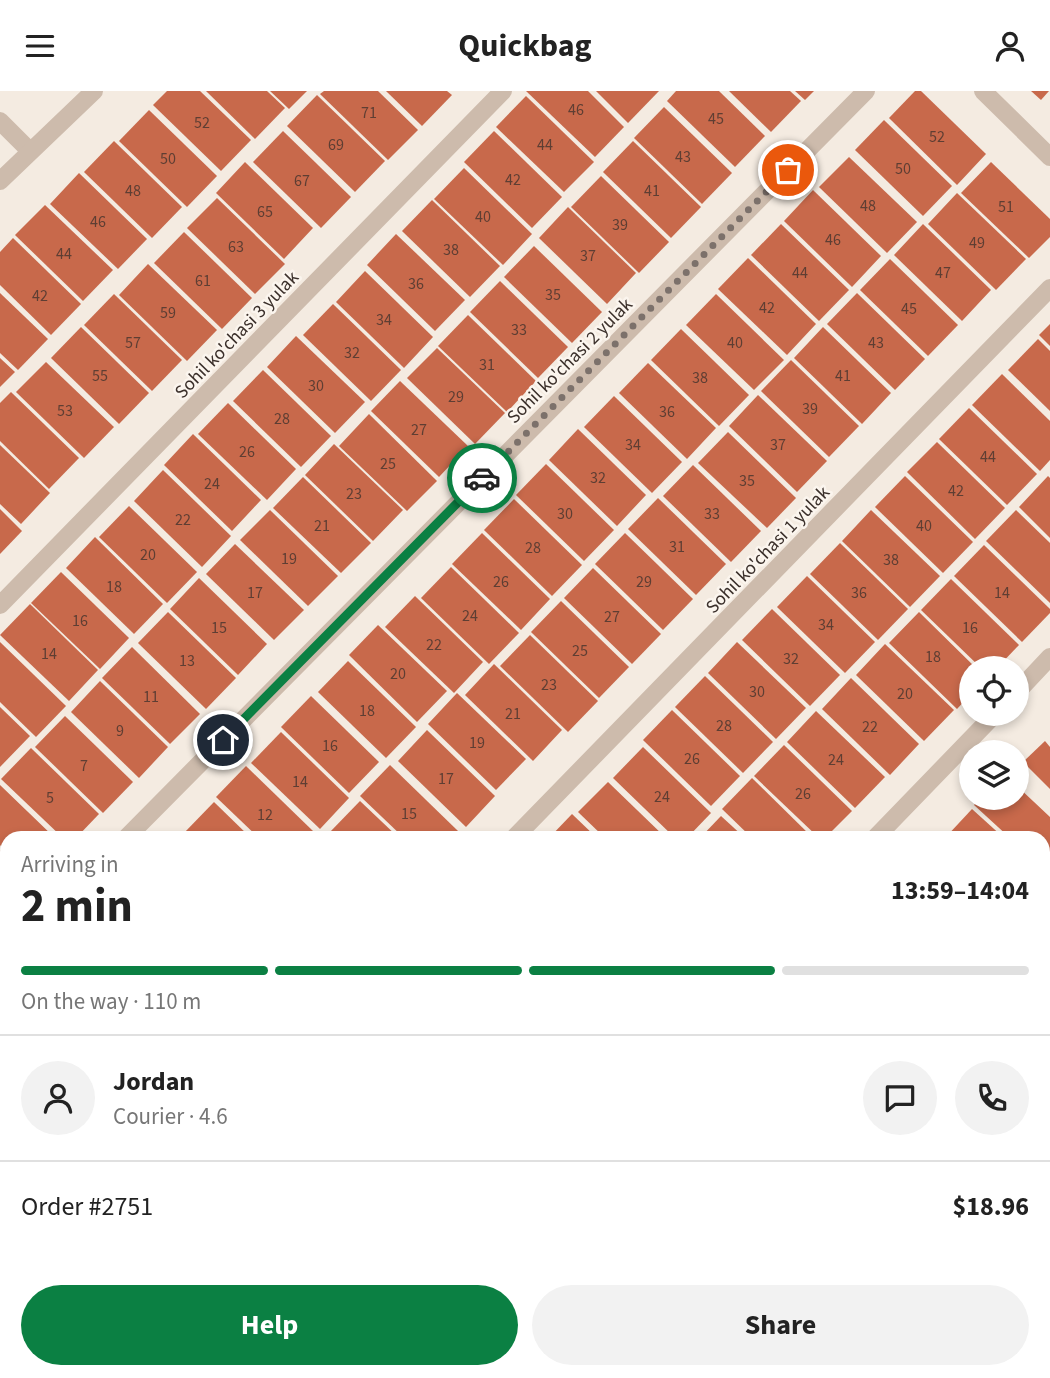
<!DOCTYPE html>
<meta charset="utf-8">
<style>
:root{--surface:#fff;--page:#f2f2f2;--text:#222;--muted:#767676;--line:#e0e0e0;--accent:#0b8043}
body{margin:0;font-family:"Source Sans 3",sans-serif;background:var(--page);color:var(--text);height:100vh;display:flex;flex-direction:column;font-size:26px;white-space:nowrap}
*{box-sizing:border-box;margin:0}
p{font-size:23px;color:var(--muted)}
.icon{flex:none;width:38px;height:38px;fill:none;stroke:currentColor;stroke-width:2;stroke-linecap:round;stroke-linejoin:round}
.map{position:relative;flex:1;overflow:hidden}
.details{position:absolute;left:0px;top:740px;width:1050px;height:548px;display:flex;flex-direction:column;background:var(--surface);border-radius:21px 21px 0 0;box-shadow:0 4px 10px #0003}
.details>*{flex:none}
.fabs{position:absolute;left:959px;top:565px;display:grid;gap:14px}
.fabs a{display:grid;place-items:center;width:70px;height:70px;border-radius:50%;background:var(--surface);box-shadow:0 4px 10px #0003;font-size:35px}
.pin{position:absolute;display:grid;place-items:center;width:60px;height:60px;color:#fff;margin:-30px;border:4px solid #fff;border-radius:50%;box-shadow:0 2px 7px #0007}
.courier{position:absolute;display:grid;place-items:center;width:70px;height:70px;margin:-35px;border:5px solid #0b8043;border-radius:50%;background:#fff;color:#222;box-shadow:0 2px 9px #0007}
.head em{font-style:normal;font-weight:700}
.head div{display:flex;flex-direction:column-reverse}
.head{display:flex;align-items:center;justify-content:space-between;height:119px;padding:0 21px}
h1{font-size:46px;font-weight:700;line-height:52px}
.bar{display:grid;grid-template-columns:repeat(4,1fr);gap:10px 7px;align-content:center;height:84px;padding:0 21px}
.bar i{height:9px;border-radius:5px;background:var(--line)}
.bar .on{background:var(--accent)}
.bar p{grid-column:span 4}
.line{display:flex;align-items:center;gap:18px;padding:0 21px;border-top:2px solid var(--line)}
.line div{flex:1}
.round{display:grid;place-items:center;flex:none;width:74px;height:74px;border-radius:37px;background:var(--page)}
.button{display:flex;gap:14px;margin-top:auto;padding:14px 21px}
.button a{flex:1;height:80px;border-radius:42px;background:var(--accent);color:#fff;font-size:28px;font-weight:700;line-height:80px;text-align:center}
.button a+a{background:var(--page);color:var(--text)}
header{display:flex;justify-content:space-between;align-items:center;height:91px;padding:0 21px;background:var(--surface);font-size:32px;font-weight:700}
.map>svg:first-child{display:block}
.building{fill:#c8694b}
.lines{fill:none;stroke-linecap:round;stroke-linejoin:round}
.minor{stroke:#cdbbac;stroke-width:18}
.done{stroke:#7c716b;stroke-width:7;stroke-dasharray:0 12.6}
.route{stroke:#0b8043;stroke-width:9}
.labels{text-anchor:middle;stroke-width:5;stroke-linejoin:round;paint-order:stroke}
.number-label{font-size:16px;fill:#5e3e33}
.street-label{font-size:19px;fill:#3b302b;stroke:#fbf5ee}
</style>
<header><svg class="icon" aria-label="menu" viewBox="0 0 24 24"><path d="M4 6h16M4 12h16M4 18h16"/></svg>Quickbag<svg class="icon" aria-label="person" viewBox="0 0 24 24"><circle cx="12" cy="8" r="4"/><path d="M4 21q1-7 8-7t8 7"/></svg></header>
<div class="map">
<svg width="1050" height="1287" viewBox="0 0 1050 1287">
<rect width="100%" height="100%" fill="#f4ebe1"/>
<!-- building -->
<g class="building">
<path d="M 167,0 L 200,0 L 251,49 L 221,80 L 153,14 Z"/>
<path d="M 206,0 L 267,0 L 285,17 L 255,48 Z"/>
<path d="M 270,0 L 307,0 L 289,18 Z"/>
<path d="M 324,0 L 378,0 L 418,39 L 388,69 L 320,3 Z"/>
<path d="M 386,0 L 447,0 L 452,4 L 422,35 Z"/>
<path d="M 526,0 L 588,0 L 624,36 L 595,66 Z"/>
<path d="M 596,0 L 659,0 L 628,32 Z"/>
<path d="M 676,0 L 719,0 L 765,45 L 735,76 L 667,10 Z"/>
<path d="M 729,0 L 790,0 L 801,10 L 771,41 Z"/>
<path d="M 795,0 L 814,0 L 805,9 Z"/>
<path d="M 915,0 L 921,0 L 986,63 L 957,94 L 889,27 Z"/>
<path d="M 1031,0 L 1049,0 L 1041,9 Z"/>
<path d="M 317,4 L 385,70 L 355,101 L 287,35 Z"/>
<path d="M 526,5 L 594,71 L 564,101 L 496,36 Z"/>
<path d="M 664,16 L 732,82 L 702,113 L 634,47 Z"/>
<path d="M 149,19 L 217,85 L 187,116 L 119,50 Z"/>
<path d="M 884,29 L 952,95 L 923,125 L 855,59 Z"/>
<path d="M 283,40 L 351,106 L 321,137 L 253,71 Z"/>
<path d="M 494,40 L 562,106 L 532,137 L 464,71 Z"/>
<path d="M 114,50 L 182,116 L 152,147 L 84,81 Z"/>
<path d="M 633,50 L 701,116 L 671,147 L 603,81 Z"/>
<path d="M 849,66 L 917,131 L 887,162 L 819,96 Z"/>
<path d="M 245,71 L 313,137 L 284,168 L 216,102 Z"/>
<path d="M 991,71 L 1050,128 L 1050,146 L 1029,167 L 961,102 Z"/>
<path d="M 464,77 L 532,143 L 503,174 L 434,108 Z"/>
<path d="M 79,82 L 147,148 L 118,178 L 50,113 Z"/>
<path d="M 601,85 L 669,151 L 639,182 L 571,116 Z"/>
<path d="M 813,99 L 881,165 L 852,196 L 784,130 Z"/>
<path d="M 957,102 L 1026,168 L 996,199 L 928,133 Z"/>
<path d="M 217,107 L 285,173 L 255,203 L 187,137 Z"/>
<path d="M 432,109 L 500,175 L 470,206 L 402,140 Z"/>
<path d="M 45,114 L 113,179 L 83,210 L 15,144 Z"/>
<path d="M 568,116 L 636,182 L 607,213 L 539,147 Z"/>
<path d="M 781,133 L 849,199 L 819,230 L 751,164 Z"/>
<path d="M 923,133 L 991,199 L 962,230 L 894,164 Z"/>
<path d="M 184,141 L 252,207 L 222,238 L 154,172 Z"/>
<path d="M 396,143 L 465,209 L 435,240 L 367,174 Z"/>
<path d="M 13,147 L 81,213 L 51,244 L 0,194 L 0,161 Z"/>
<path d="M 534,155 L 602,221 L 572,252 L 504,186 Z"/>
<path d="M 748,167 L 816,233 L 787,264 L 718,198 Z"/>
<path d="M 890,168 L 958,234 L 928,265 L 860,199 Z"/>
<path d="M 148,173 L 217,239 L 187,270 L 119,204 Z"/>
<path d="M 365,180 L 433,246 L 404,277 L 336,211 Z"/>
<path d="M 500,190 L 568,256 L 538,287 L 470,221 Z"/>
<path d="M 0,202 L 48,248 L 18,279 L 0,262 Z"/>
<path d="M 857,202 L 925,268 L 895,299 L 827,233 Z"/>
<path d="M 114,203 L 182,269 L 152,300 L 84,234 Z"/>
<path d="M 716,203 L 784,269 L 754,299 L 686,234 Z"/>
<path d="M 333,213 L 401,279 L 371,310 L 303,244 Z"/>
<path d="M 468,224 L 536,290 L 507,321 L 438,255 Z"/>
<path d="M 1050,233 L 1050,255 L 1039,244 Z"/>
<path d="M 81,236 L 149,302 L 119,333 L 51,267 Z"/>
<path d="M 823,236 L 891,302 L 862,333 L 794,267 Z"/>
<path d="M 681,238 L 749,304 L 719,335 L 651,269 Z"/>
<path d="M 296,245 L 365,311 L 335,342 L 267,276 Z"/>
<path d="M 1038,248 L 1050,260 L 1050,320 L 1008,279 Z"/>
<path d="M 437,257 L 505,322 L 475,353 L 407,287 Z"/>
<path d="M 0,267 L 15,281 L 0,296 Z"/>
<path d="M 791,269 L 859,335 L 829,366 L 761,300 Z"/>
<path d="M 46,271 L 114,336 L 84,367 L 16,301 Z"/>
<path d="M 648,272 L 716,337 L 687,368 L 619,302 Z"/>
<path d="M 263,279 L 331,345 L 301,376 L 233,310 Z"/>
<path d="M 1002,283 L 1050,330 L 1050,369 L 1040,380 L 972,314 Z"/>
<path d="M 400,290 L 468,355 L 439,386 L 371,320 Z"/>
<path d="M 11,301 L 79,367 L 49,398 L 0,350 L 0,312 Z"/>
<path d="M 758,304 L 827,370 L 797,401 L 729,335 Z"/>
<path d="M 614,305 L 682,371 L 652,402 L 584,336 Z"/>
<path d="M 228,312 L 296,378 L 267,409 L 198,343 Z"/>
<path d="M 969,317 L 1037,383 L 1007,414 L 939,348 Z"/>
<path d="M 369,323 L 437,390 L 407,420 L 339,355 Z"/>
<path d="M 578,338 L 646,404 L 617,435 L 549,369 Z"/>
<path d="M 728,341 L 796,407 L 767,437 L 698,372 Z"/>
<path d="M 193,343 L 261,409 L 232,440 L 164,374 Z"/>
<path d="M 937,351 L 1005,417 L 975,448 L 907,381 Z"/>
<path d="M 334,353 L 403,419 L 373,450 L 305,384 Z"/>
<path d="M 0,354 L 50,402 L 21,433 L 0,413 Z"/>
<path d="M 546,373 L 614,439 L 584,470 L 516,404 Z"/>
<path d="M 693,374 L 761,440 L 731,471 L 663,405 Z"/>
<path d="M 163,379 L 231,445 L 202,476 L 134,410 Z"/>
<path d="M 905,385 L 973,451 L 943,482 L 875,416 Z"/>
<path d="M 1048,385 L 1050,387 L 1050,447 L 1019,416 Z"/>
<path d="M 303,386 L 371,452 L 341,482 L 273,417 Z"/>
<path d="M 658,407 L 726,473 L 696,504 L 628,438 Z"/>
<path d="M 514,408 L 582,474 L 552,505 L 484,439 Z"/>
<path d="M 129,415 L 197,481 L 167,512 L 99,446 Z"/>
<path d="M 0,418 L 22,440 L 0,463 Z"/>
<path d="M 270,419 L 338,485 L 308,515 L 240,449 Z"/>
<path d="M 871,419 L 940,485 L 910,516 L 842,450 Z"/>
<path d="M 1016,419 L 1050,452 L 1050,512 L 986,450 Z"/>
<path d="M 482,442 L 550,508 L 521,539 L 452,473 Z"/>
<path d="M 625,442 L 693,508 L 663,539 L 595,473 Z"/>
<path d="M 95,446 L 163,513 L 134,543 L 66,477 Z"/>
<path d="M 840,452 L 908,518 L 878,549 L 810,483 Z"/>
<path d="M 235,453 L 304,519 L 274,549 L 206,483 Z"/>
<path d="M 984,454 L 1050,518 L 1050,522 L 1022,551 L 954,485 Z"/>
<path d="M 451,476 L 519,542 L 489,573 L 421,507 Z"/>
<path d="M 593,477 L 661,543 L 632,573 L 564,507 Z"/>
<path d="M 61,481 L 129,547 L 100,578 L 31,512 Z"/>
<path d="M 807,485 L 875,551 L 845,582 L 777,516 Z"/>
<path d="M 199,487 L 267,553 L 238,584 L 170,518 Z"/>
<path d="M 951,488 L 1019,554 L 996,578 L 982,578 L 921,519 Z"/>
<path d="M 415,505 L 483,571 L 454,602 L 385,536 Z"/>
<path d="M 561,510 L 629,576 L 599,607 L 531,541 Z"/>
<path d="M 30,513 L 98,579 L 69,610 L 0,544 Z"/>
<path d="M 772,518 L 840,584 L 810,615 L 742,549 Z"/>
<path d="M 168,521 L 236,587 L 206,618 L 138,552 Z"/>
<path d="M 919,521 L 977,578 L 971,578 L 971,603 L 957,618 L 889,552 Z"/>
<path d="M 378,534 L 447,600 L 417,631 L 349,564 Z"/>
<path d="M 530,544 L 598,610 L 568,641 L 500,575 Z"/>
<path d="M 0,551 L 66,615 L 36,646 L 0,611 Z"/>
<path d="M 737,551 L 806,617 L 776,648 L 708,582 Z"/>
<path d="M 885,553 L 954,619 L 924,650 L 856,584 Z"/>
<path d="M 132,556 L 200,623 L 170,653 L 102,587 Z"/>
<path d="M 348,570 L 416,636 L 386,667 L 318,601 Z"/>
<path d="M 494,573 L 562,639 L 533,670 L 465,604 Z"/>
<path d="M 705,585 L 773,651 L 743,682 L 675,616 Z"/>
<path d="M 851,587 L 919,653 L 890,684 L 822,618 Z"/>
<path d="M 100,590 L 168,656 L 139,687 L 71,621 Z"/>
<path d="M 457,602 L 526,668 L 496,699 L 428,633 Z"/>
<path d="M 311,605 L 379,671 L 349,702 L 281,636 Z"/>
<path d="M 0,616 L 30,645 L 0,676 Z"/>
<path d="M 672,619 L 740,685 L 711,715 L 643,649 Z"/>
<path d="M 816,620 L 885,686 L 855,717 L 787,651 Z"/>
<path d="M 65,625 L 133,691 L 103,722 L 35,656 Z"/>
<path d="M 427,639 L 495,705 L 466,736 L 398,670 Z"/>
<path d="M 281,641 L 349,707 L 320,738 L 251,672 Z"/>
<path d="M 1045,650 L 1050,656 L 1050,698 L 1023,671 Z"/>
<path d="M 784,654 L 852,720 L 825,747 L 819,747 L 754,685 Z"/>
<path d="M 643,656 L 711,722 L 687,747 L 675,747 L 613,687 Z"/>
<path d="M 31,657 L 99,723 L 76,747 L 63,747 L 1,688 Z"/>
<path d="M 390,674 L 458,740 L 451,747 L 404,747 L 360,705 Z"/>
<path d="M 246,675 L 314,741 L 308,747 L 259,747 L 216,706 Z"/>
<path d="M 752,687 L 813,747 L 752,747 L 722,718 Z"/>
<path d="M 608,691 L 666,747 L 605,747 L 578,721 Z"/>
<path d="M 0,694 L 55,747 L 7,747 L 7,761 L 0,754 Z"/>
<path d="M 1017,695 L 1050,726 L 1050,776 L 1046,780 L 1043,777 L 1043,747 L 1010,747 L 974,714 L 980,707 L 1017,707 Z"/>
<path d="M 360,710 L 399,747 L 337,747 L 330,741 Z"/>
<path d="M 214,711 L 251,747 L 189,747 L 184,742 Z"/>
<path d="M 972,718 L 1004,747 L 945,747 Z"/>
<path d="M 572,723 L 597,747 L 549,747 Z"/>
<path d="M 721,725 L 745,747 L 700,747 Z"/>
<path d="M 0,759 L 7,765 L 7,818 L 3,822 L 0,819 Z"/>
<path d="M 1050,786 L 1050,842 L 1043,844 L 1043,794 Z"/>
<path d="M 1050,847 L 1050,884 L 1044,886 L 1043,849 Z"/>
<path d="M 3,942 L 7,945 L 7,1001 L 0,1008 L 0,945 Z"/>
<path d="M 7,1006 L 7,1069 L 2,1075 L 0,1013 Z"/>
<path d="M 0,1094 L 7,1101 L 7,1146 L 0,1153 Z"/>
<path d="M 1047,1119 L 1050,1155 L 1043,1157 L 1043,1120 Z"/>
<path d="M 7,1152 L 7,1215 L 0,1222 L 0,1159 Z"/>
<path d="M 1050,1170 L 1050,1207 L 1043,1209 L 1043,1172 Z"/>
<path d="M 1050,1225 L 1050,1262 L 1043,1264 L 1043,1227 Z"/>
<path d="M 52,1281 L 86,1281 L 80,1287 L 58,1287 Z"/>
<path d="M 95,1281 L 158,1281 L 152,1287 L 89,1287 Z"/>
<path d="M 162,1281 L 188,1281 L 194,1287 L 156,1287 Z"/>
<path d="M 235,1281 L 298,1281 L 292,1287 L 229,1287 Z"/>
<path d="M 450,1281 L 565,1281 L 559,1287 L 457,1287 Z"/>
<path d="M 571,1281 L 578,1281 L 584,1287 L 565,1287 Z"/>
<path d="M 595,1281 L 638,1281 L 632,1287 L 601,1287 Z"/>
<path d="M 668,1281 L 717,1281 L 722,1287 L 662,1287 Z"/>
<path d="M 744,1281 L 809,1281 L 809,1282 L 791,1287 L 745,1287 Z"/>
<path d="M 886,1281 L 956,1281 L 957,1284 L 945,1287 L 888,1287 Z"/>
</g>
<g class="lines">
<!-- minor -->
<g class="minor">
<path d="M 983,0 L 1050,66"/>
<path d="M 0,30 L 30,60"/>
<path d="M 0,90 L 94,0"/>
<path d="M 0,514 L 503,0"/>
<path d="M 1017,601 L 1050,566"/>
<path d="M 126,747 L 866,0"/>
<path d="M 514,747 L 1050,197"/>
<path d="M 875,747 L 995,623"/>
<path d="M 0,874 L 7,867"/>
<path d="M 1043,1033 L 1050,1058"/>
<path d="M 0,1273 L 7,1279"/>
<path d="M 409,1281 L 415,1287"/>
<path d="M 843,1281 L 845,1287"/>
<path d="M 353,1287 L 359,1281"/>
</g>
</g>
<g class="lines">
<!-- done -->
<path class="done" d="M 482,387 L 788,79"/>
<!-- route -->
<path class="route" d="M 223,649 L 482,387"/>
</g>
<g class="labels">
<!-- number labels -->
<g class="number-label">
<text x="576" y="24">46</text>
<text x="369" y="27">71</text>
<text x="716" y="33">45</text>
<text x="202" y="37">52</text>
<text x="937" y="51">52</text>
<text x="336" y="59">69</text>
<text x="545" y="59">44</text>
<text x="683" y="71">43</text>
<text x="168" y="73">50</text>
<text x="903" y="83">50</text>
<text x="513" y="94">42</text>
<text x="302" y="95">67</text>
<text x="133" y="105">48</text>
<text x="652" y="105">41</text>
<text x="868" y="120">48</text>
<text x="1006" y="121">51</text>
<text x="265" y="126">65</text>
<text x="483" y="131">40</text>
<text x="98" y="136">46</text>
<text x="620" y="139">39</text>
<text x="833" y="154">46</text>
<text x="977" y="157">49</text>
<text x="236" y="161">63</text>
<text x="451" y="164">38</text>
<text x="64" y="168">44</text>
<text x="588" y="170">37</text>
<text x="800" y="187">44</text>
<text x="943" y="187">47</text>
<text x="203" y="195">61</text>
<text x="416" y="198">36</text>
<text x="553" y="209">35</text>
<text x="40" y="210">42</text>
<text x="767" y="222">42</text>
<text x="909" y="223">45</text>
<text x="168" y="227">59</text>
<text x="384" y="234">34</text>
<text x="519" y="244">33</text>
<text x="133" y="257">57</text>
<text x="735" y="257">40</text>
<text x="876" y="257">43</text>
<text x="352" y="267">32</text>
<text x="487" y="279">31</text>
<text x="100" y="290">55</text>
<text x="843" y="290">41</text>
<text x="700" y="292">38</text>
<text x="316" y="300">30</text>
<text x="456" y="311">29</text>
<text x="810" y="323">39</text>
<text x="65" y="325">53</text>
<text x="667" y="326">36</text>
<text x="282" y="333">28</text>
<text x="419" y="344">27</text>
<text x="633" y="359">34</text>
<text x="778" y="359">37</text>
<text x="247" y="366">26</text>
<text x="988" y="371">44</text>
<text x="388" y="378">25</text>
<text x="598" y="392">32</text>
<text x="747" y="395">35</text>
<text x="212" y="398">24</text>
<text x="956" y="405">42</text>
<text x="354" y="408">23</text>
<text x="565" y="428">30</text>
<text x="712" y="428">33</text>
<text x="183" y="434">22</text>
<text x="322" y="440">21</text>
<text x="924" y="440">40</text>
<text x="677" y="461">31</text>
<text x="533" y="462">28</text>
<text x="148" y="469">20</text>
<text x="289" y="473">19</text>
<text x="891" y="474">38</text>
<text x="501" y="496">26</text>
<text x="644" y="496">29</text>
<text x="114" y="501">18</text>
<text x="255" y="507">17</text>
<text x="859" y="507">36</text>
<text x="1002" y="507">14</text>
<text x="470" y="530">24</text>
<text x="612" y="531">27</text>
<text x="80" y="535">16</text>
<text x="826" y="539">34</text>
<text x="219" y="542">15</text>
<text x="970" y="542">16</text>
<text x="434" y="559">22</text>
<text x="580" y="565">25</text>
<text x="49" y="568">14</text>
<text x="933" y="571">18</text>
<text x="791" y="573">32</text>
<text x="187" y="575">13</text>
<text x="398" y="588">20</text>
<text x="549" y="599">23</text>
<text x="757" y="606">30</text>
<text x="905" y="608">20</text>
<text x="151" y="611">11</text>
<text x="367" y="625">18</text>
<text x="513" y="628">21</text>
<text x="724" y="640">28</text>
<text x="870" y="641">22</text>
<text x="120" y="645">9</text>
<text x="477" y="657">19</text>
<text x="330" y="660">16</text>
<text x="692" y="673">26</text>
<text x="836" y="674">24</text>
<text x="84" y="680">7</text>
<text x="446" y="693">17</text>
<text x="300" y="696">14</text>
<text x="803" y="708">26</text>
<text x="662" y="711">24</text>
<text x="50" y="712">5</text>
<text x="409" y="728">15</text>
<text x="265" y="729">12</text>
</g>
<!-- street labels -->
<g class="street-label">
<text transform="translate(236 243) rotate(-46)" y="7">Sohil ko'chasi 3 yulak</text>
<text transform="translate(569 269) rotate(-45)" y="7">Sohil ko'chasi 2 yulak</text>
<text transform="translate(767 458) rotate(-46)" y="7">Sohil ko'chasi 1 yulak</text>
</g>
</g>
</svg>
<div class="fabs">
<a><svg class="icon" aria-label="locate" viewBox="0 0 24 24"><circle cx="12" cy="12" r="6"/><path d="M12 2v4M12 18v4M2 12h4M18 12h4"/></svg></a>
<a><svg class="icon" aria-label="layers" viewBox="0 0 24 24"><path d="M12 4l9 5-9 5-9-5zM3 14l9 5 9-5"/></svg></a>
</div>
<div class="pin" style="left:788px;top:79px;background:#ea580c"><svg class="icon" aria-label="bag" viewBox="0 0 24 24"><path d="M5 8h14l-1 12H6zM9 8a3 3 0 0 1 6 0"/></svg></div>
<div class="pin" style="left:223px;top:649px;background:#1f2937"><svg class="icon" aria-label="home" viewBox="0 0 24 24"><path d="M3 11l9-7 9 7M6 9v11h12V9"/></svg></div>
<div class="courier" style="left:482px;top:387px"><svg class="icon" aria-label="car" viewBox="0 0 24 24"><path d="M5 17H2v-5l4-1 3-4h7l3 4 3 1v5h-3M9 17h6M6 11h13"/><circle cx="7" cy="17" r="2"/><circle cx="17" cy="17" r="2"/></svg></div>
<section class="details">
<div class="head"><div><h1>2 min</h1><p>Arriving in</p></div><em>13:59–14:04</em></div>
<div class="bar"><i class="on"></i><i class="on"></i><i class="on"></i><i></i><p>On the way · 110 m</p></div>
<div class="line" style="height:126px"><a class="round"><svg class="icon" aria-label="person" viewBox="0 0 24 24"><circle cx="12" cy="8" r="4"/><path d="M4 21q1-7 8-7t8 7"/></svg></a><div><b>Jordan</b><p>Courier · 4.6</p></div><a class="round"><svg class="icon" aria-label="chat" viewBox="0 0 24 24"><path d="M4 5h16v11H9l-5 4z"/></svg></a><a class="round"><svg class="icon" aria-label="phone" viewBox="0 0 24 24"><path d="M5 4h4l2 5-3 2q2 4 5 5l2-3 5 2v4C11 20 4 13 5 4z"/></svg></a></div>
<div class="line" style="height:91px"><div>Order #2751</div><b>$18.96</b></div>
<div class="button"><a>Help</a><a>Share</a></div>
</section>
</div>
